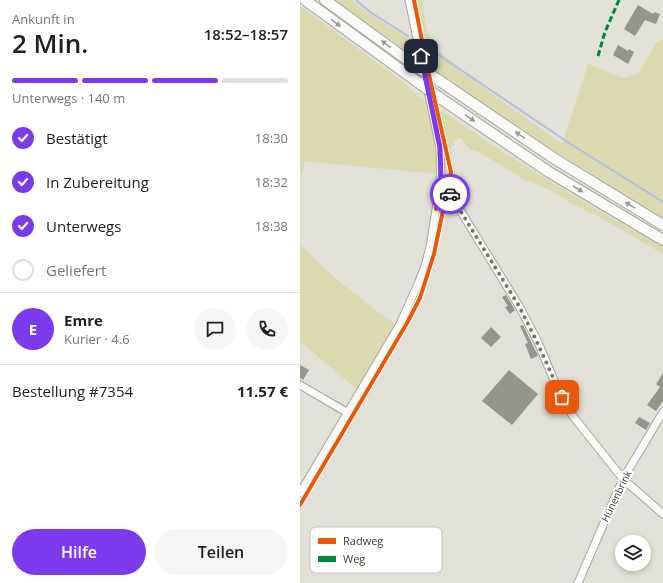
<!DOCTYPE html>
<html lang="de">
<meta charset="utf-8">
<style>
:root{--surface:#fff;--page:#f6f6f6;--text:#202124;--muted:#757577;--line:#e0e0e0;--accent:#7c3aed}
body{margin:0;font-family:"Open Sans",sans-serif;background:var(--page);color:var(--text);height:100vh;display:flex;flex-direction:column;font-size:15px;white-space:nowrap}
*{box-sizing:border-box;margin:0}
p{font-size:13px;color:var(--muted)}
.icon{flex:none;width:22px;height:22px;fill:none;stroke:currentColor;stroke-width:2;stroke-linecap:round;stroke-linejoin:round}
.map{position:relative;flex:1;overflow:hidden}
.side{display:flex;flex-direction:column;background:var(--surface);width:300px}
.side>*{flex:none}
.controls{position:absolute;left:315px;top:535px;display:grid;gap:8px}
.controls a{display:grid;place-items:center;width:36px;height:36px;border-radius:50%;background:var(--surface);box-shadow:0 2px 6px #0003;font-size:20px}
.pin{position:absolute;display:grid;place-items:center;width:34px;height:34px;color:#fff;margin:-17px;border-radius:8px;box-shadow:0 2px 6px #0006}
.courier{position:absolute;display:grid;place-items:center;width:40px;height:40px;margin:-20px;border:3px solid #7c3aed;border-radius:50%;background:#fff;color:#222;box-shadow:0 1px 5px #0007}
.head em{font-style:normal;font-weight:600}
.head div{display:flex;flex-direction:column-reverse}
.head{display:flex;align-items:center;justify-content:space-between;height:68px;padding:0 12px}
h1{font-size:26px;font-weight:600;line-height:30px}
.bar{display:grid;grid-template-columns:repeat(4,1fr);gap:6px 4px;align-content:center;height:48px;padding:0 12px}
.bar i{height:5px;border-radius:3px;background:var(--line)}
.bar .on{background:var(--accent)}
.bar p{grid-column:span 4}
.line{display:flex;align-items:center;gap:10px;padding:0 12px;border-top:1px solid var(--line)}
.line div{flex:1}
.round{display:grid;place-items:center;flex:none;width:42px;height:42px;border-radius:21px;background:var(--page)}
ol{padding:0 12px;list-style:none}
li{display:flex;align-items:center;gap:12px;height:44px}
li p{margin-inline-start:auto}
li .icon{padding:4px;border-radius:50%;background:var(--accent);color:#fff;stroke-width:4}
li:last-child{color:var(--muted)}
li i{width:22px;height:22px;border:2px solid var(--line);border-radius:50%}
.button{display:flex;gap:8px;margin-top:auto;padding:8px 12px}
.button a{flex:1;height:46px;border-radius:24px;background:var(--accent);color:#fff;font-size:16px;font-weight:600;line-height:46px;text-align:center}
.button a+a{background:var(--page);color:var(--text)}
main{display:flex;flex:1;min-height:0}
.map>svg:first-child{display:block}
.green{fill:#dad9b0}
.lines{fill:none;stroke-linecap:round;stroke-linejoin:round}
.stream{stroke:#b1c0e8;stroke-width:2}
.building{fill:#95958d}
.minor-casing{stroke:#a7a79f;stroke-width:9}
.highway-casing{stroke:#a7a79f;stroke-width:12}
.minor{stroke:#fafaf9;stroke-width:7}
.highway{stroke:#fafaf9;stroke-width:10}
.highway-bridge-casing{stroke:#a7a79f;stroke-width:12;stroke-linecap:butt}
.highway-bridge{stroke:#fafaf9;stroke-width:10}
.quiet{stroke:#00873e;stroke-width:3;stroke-dasharray:6 3;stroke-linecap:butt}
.cycleway-casing{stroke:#fff;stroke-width:6}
.cycleway{stroke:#e8590c;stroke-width:4}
.oneway{fill:#9b9b97}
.done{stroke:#76766e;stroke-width:4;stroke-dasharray:0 7.2}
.route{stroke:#7c3aed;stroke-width:5}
.labels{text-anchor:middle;stroke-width:4;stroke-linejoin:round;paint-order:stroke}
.street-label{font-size:10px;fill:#3c3c35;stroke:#fff}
.key{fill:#fff;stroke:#c4c4c2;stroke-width:1}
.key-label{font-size:11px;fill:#3c3c35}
</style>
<main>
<section class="side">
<div class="head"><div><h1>2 Min.</h1><p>Ankunft in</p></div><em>18:52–18:57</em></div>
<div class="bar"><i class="on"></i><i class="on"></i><i class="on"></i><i></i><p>Unterwegs · 140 m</p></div>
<ol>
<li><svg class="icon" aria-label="check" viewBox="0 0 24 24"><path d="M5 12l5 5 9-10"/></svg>Bestätigt<p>18:30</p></li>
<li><svg class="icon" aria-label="check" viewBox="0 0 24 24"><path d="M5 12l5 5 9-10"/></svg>In Zubereitung<p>18:32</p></li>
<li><svg class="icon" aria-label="check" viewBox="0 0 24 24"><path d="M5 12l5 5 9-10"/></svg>Unterwegs<p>18:38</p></li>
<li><i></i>Geliefert</li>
</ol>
<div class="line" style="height:72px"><b class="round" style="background:var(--accent);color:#fff">E</b><div><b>Emre</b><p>Kurier · 4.6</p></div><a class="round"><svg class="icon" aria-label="chat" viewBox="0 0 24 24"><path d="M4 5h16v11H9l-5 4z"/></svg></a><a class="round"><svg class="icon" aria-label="phone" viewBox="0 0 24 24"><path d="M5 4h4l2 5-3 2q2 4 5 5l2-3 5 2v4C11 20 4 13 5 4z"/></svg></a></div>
<div class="line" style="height:52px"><div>Bestellung #7354</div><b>11.57 €</b></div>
<div class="button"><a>Hilfe</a><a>Teilen</a></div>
</section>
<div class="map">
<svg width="363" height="583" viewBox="0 0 363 583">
<rect width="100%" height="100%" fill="#e1e1d7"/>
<!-- green -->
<g class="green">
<path d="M 33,0 L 52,0 L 68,13 L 109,39 L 112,55 Z"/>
<path d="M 116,0 L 122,0 L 126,28 L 134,48 L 183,87 L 262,144 L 288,64 L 323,78 L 338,74 L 357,42 L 363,39 L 363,218 C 284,170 206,122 130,69 Z"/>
<path d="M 0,6 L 107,85 L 113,92 L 129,104 L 137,150 L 138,174 L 4,161 C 4,167 4,173 0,178 Z"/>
<path d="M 138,108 C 210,159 286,204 363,247 L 363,254 L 298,216 L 271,203 L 248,189 L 223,179 L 179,152 L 171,150 L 160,137 C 156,139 152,144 151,150 C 151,152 157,181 158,184 C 160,192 166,197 162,205 L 160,206 L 150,189 L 145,175 L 144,143 Z"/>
<path d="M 0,243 C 27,275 63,300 96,325 L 59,391 L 0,341 Z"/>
</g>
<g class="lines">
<!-- stream -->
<g class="stream">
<path d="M 56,0 L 70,12 L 108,36"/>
<path d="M 133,51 L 269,143 L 363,202"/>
</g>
</g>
<!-- building -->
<g class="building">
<path d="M 338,5 L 353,14 L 354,12 L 360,14 L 356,24 L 345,20 L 335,36 L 324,29 Z"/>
<path d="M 318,45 L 328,51 L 329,49 L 334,52 L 328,64 L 313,55 Z"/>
<path d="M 206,295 L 215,310 L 210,314 L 205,307 L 208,306 L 202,297 Z"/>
<path d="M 223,325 L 238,356 L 231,359 L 225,344 L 228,343 L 220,326 Z"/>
<path d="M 191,327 L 201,337 L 191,347 L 181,338 Z"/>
<path d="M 0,365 L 9,370 L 3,380 L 0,378 Z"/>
<path d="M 209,370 L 238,394 L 212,425 L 182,401 Z"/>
<path d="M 363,373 L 363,401 L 356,411 L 347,405 L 360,387 L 356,384 Z"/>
<path d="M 339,417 L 350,423 L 346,430 L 335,423 Z"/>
</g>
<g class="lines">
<!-- minor casing -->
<g class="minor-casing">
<g id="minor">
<path d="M 141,179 L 219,306 L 237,340 L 253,378 L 272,415 L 323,479 L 363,514"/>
<path d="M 0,385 L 48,413"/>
<path d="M 0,493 L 100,324 L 118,284 L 125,266 L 130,247 L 141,179 L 140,148 L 109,0"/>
<path d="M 278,583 L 323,479 L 363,412"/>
</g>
</g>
<!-- highway casing -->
<g class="highway-casing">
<g id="highway">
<path d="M 5,0 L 119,83"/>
<path d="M 25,0 L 117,67"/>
<path d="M 137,79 L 255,159 L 363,225"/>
<path d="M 137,96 L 249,172 L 363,240"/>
</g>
</g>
<!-- minor -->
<use href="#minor" class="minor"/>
<!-- highway -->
<use href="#highway" class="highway"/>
<!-- highway-bridge casing -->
<g class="highway-bridge-casing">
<g id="highway-bridge">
<path d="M 117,67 L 137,79"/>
<path d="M 119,83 L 137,96"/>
</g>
</g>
<!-- highway-bridge -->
<use href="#highway-bridge" class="highway-bridge"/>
<!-- quiet -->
<path class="quiet" d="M 298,56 L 305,32 L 319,0"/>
<!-- cycleway casing -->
<g class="cycleway-casing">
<g id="cycleway">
<path d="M 136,209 L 141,179 L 139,141"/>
<path d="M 0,505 L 107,323 L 120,298 L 134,254 L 151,172 L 127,66 L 114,0"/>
</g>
</g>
<!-- cycleway -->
<use href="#cycleway" class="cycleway"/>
</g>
<!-- one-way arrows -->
<defs><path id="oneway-solid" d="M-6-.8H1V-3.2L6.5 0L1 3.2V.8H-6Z"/></defs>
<g class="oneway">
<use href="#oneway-solid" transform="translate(36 23) rotate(36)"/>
<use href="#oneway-solid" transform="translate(86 44) rotate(-144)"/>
<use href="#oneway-solid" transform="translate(170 118) rotate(34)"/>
<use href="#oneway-solid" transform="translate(220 135) rotate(-146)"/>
<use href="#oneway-solid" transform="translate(278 189) rotate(31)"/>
<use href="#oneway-solid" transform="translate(330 205) rotate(-149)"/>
</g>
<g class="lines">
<!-- done -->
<path class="done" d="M 150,194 L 219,306 L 236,340 L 262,397"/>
<!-- route -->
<path class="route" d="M 121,56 L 140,148 L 141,179 L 150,194"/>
</g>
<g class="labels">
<!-- street labels -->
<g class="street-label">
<text transform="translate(316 496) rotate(-64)" y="4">Hünenbrink</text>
</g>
</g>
<!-- legend -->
<rect x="10" y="527" width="132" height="46" rx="6" class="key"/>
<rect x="18" y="538" width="18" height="6" fill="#e8590c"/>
<rect x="18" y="556" width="18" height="6" fill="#00873e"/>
<g class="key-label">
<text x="43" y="545">Radweg</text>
<text x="43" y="563">Weg</text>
</g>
</svg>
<div class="controls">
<a><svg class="icon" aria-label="layers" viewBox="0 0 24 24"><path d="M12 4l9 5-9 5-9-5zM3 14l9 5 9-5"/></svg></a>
</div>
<div class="pin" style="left:262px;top:397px;background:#ea580c"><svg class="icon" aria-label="bag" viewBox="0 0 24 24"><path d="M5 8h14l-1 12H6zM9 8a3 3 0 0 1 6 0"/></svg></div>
<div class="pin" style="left:121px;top:56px;background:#1f2937"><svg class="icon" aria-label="home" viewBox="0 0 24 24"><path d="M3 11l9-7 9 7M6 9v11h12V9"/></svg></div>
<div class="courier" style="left:150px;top:194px"><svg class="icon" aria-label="car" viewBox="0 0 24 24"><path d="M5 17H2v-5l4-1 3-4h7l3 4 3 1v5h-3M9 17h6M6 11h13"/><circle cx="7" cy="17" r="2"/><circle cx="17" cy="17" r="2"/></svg></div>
</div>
</main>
